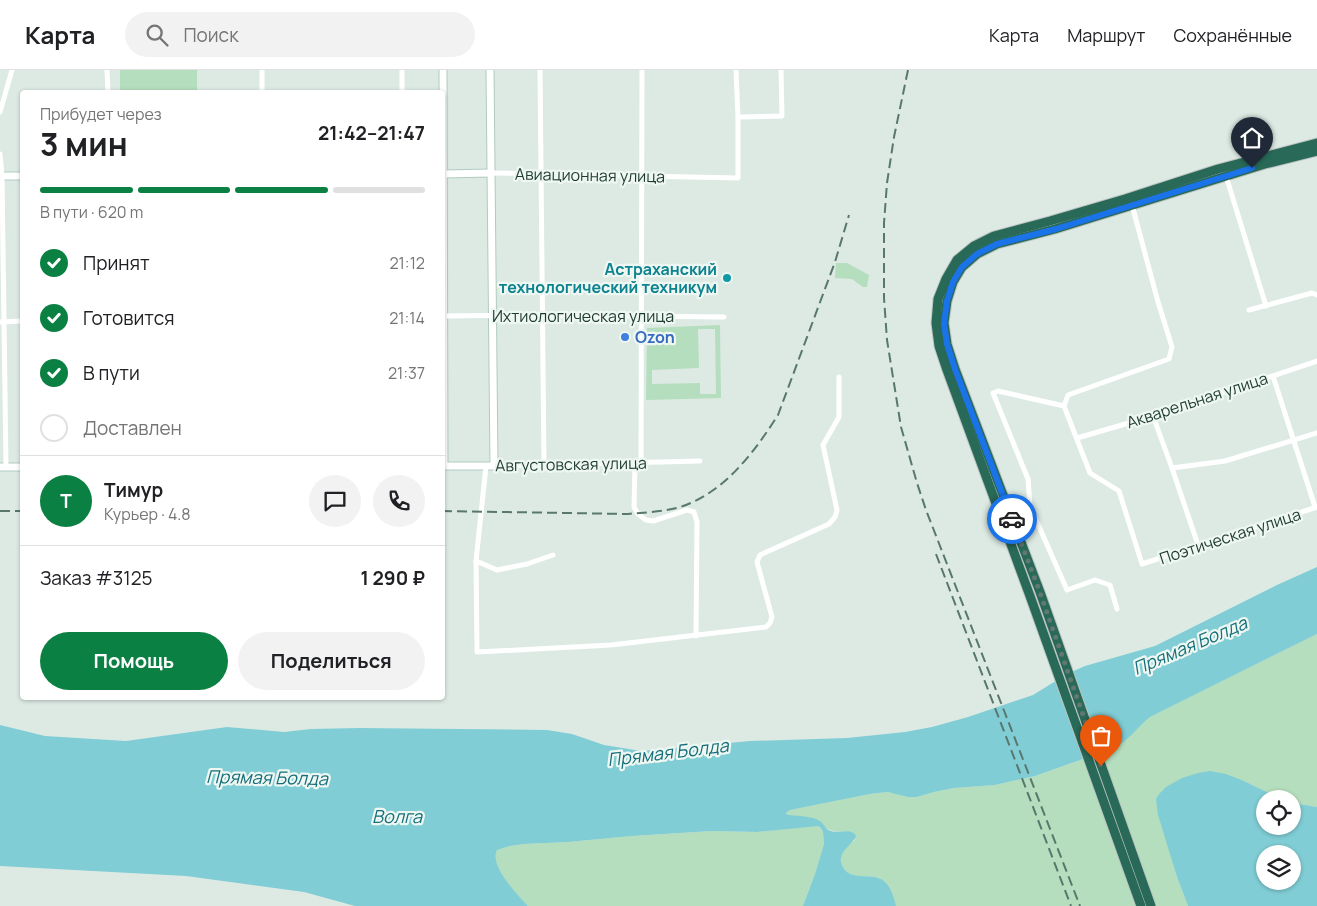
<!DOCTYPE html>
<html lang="ru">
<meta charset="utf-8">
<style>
:root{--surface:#fff;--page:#f2f2f2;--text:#202124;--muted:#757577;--line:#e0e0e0;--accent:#0b8043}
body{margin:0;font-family:Manrope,sans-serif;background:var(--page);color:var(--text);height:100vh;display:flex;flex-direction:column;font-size:19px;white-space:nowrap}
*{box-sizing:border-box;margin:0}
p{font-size:16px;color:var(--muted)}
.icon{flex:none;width:28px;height:28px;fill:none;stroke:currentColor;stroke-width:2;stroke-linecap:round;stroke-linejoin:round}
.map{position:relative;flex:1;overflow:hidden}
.panel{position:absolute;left:20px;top:20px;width:425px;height:610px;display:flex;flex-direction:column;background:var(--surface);border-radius:5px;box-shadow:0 1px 4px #0004}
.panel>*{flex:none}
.tools{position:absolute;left:1256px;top:720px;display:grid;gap:10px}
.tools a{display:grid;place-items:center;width:45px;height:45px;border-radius:50%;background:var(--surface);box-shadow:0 1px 4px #0004;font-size:25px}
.pin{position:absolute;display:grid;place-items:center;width:42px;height:42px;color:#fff;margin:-51px -21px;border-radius:50% 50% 50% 0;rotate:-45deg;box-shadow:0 0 5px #0007}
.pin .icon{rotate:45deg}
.courier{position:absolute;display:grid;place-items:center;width:50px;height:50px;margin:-25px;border:4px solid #1a73e8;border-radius:50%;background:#fff;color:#222;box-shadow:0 1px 6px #0007}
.overview em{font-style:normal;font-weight:700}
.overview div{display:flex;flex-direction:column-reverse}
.overview{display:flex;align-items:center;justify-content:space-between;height:85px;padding:0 20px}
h1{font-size:32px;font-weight:700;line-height:38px}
.bar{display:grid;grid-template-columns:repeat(4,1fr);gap:8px 5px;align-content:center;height:60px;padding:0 20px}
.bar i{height:6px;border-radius:4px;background:var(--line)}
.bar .current{background:var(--accent)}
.bar p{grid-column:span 4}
.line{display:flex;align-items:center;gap:12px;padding:0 20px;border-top:1px solid var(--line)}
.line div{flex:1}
.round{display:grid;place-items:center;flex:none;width:52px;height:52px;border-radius:26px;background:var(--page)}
ol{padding:0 20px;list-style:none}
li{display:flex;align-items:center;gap:15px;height:55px}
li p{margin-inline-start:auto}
li .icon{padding:5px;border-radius:50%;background:var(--accent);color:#fff;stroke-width:4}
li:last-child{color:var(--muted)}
li i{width:28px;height:28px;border:2px solid var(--line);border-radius:50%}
.button{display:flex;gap:10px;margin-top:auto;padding:10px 20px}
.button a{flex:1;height:58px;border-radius:30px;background:var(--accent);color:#fff;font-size:20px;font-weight:700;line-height:58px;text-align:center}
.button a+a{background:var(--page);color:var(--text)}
header{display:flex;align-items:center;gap:30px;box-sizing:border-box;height:70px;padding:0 25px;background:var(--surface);border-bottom:1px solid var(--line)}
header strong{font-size:24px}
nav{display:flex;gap:28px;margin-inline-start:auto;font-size:18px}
.search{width:350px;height:45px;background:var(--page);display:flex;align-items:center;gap:12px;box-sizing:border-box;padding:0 18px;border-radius:28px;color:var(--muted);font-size:19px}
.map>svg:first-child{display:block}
.green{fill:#b4debd;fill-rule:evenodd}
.water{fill:#80cdd5;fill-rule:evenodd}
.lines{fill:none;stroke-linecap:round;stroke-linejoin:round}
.secondary-casing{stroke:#b0cbbf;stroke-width:9}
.highway-casing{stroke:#bcc4c1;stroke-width:11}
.street{stroke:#fff;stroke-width:5}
.secondary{stroke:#fff;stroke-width:7}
.highway{stroke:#286958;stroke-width:9}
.rail{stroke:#58776d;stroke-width:2;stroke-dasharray:10 5;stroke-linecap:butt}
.done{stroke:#617870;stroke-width:5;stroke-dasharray:0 9}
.route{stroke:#1a73e8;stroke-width:6}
.culture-dot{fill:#0f9aa8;stroke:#eef7f2;stroke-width:2}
.shop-dot{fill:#3f7fe0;stroke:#eef7f2;stroke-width:2}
.labels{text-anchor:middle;stroke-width:4.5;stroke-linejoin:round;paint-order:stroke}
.street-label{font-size:16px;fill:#1e3b31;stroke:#eef7f2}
.culture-label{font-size:16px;font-weight:bold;fill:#0d838f;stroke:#eef7f2;text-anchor:end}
.shop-label{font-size:16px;font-weight:bold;fill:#366cbe;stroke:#eef7f2;text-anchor:start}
.water-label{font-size:18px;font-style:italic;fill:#156f7a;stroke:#eef7f2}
</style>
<header>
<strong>Карта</strong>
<div class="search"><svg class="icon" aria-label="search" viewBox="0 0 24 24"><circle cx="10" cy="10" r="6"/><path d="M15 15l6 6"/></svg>Поиск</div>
<nav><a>Карта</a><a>Маршрут</a><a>Сохранённые</a></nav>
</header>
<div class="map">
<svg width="1317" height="836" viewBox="0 0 1317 836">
<rect width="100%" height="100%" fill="#ddeae4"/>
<!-- green -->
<g class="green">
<rect x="120" y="0" width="77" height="22"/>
<path d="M 836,193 L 847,193 L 869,205 L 867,217 L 863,217 L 852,209 L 835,208 Z"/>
<path d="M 720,255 L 721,328 L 646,330 L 647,258 ZM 698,259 L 715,259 L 716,324 L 700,324 L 700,313 L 652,314 L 652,300 L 699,298 Z"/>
<path d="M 1317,564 L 1317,737 L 1293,733 L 1292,729 L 1281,729 L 1277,727 L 1244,711 L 1157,736 L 1177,807 L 1188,836 L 896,836 C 893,829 889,817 884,811 C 872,800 847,815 841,792 C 839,783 848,775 855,770 L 847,761 C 826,764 827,755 809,748 C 803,746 795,746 789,745 L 786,744 L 787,742 L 790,740 L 870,724 L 888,722 L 917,727 L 934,722 L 954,718 L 995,715 L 1035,706 L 1058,698 L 1117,677 L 1150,647 Z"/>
<path d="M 808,756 L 818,756 L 821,758 L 823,762 L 824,774 L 815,804 L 803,836 L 528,836 C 517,825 489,796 497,780 L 510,776 L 524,774 L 568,772 L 632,766 L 712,761 L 757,762 Z"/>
</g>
<!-- water -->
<g class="water">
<path d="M 1317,497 L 1317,564 L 1150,647 C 1139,656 1130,668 1117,677 L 1035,706 L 995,715 L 954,718 L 934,722 L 917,727 L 908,727 L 888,722 L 870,724 L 790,740 L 787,742 L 786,744 L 789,745 C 799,746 811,746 820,751 C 824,754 826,760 831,761 C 840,764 851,757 856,766 C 853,774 842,779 841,788 C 840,790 842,794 842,795 C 849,813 872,801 884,811 C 891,817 894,828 896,836 L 803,836 L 815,804 L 824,774 L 823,762 L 821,758 L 818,756 L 757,762 L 712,761 L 632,766 L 568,772 L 524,774 L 510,776 L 497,780 C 489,796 518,825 528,836 L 355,836 L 304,822 L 186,806 L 0,796 L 0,655 L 45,666 L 126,671 L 227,657 L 284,662 L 311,659 L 359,658 L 547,660 L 572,664 L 604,675 L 641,681 L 750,671 L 847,668 L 905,662 L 932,657 L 968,647 L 1033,625 L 1067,604 L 1085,596 L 1155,576 L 1277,515 Z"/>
<path d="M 1210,701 L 1226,704 L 1244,711 L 1281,729 L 1265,729 L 1265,756 L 1292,756 L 1293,733 L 1317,737 L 1317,836 L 1188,836 L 1177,807 L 1158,745 L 1156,729 L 1159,724 L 1166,717 L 1182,708 L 1198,703 ZM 1265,784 L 1292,784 L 1292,811 L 1265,811 Z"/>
</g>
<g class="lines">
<!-- secondary casing -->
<g class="secondary-casing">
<g id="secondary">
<path d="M 443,0 L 444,396"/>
<path d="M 442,104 L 492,103"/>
<path d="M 0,106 L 22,106"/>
<path d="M 442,396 L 494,396 L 490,0"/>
<path d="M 0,397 L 22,397"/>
</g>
</g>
<!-- highway casing -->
<g class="highway-casing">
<g id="highway">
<path d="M 1141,836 L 1030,526 L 947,300 L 939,276 L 936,253 L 938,229 L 946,209 L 957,190 L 974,176 L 994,166 L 1050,151 L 1125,129 L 1218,99 L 1317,73"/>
<path d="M 1151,836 L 1040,522 L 955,299 L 947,274 L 944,253 L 947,231 L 953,212 L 962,197 L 977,184 L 997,174 L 1055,159 L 1265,94 L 1317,81"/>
</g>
</g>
<!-- street -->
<g class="street">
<path d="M 107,0 L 108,22"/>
<path d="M 262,0 L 262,22"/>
<path d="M 402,0 L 402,22"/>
<path d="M 540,0 L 544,395"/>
<path d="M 0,42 L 12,0"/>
<path d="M 738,47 L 782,46 L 781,0"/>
<path d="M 0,84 L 2,106 L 6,397"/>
<path d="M 492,103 L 738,108 L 738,47 L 736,0"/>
<path d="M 1226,106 L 1266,236"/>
<path d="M 1132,135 L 1158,232 L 1172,277 L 1169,289 L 1068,325 L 1064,336 L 1090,403 L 1119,421 L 1142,494 L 1317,437"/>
<path d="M 1249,240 L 1312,223 L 1317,225"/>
<path d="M 442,246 L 542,245 L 724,247"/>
<path d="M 0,252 L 22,251"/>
<path d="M 1273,306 L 1315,437"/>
<path d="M 1064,336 L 998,321 L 993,323 L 1028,409 L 1030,436 L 1067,520 L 1095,510 L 1110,515 L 1117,539"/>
<path d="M 1153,346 L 1172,398 L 1198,475"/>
<path d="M 1077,368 L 1153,346 L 1317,291"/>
<path d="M 635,392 L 634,437 L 638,444 L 646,450 L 653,451 L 687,440 L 694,442 L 697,452 L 696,566"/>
<path d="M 641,392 L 642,0"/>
<path d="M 486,396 L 476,491 L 477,582 L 611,575 L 766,557 L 770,553 L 772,547 L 757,492 L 760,485 L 829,454 L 835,447 L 837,440 L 823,375 L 839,347 L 839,307"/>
<path d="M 494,396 L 700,391"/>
<path d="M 1172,398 L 1225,391 L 1317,363"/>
<path d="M 476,491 L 497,500 L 527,494 L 553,485"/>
</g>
<!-- secondary -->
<use href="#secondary" class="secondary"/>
<!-- highway -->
<use href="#highway" class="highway"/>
<!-- rail -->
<g class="rail">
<path d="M 908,0 L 894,67 L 887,113 L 884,153 L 884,228 L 887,270 L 901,357 L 917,413 L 926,440 L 1080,836"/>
<path d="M 0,441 L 22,441"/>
<path d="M 442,441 L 628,444 C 647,442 668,442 686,435 C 727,419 755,381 778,345 L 835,192 L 849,145"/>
<path d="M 936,484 L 1071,836"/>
</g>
</g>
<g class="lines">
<!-- done -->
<path class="done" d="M 1012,449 L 1038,517 L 1101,696"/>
<!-- route -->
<path class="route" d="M 1012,449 L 955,299 L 947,274 L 944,254 L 947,231 L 953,212 L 962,197 L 977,184 L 997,174 L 1056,159 L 1252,98"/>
</g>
<!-- markers -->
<circle class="culture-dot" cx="727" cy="208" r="5"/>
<circle class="shop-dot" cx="625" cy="267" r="5"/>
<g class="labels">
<!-- street labels -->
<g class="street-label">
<text transform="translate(590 105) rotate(1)" y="6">Авиационная улица</text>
<text x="583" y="252">Ихтиологическая улица</text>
<text transform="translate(1197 330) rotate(-18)" y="6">Акварельная улица</text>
<text transform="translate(571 394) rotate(-1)" y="6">Августовская улица</text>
<text transform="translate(1230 466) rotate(-18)" y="6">Поэтическая улица</text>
</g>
<!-- culture labels -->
<g class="culture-label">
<text x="717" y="205">Астраханский<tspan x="717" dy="18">технологический техникум</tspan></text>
</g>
<!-- shop labels -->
<g class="shop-label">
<text x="635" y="273">Ozon</text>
</g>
<!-- water labels -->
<g class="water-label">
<text transform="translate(1190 576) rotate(-23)" y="6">Прямая Болда</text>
<text transform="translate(668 683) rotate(-7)" y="6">Прямая Болда</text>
<text transform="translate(267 708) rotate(1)" y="6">Прямая Болда</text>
<text x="397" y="753">Волга</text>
</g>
</g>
</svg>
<div class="tools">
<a><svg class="icon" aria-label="locate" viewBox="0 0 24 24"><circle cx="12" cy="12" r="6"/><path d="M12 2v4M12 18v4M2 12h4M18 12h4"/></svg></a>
<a><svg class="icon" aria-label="layers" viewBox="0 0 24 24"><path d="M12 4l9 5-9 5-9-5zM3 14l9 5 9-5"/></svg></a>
</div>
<div class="pin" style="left:1101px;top:696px;background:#ea580c"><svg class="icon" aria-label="bag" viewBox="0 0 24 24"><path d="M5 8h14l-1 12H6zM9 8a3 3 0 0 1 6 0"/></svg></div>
<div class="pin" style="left:1252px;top:98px;background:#1f2937"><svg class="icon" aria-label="home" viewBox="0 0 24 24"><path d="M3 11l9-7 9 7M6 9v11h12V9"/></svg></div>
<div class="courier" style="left:1012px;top:449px"><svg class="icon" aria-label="car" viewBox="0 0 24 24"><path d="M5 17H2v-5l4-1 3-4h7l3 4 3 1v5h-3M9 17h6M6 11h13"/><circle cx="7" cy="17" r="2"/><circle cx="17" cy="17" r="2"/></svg></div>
<section class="panel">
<div class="overview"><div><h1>3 мин</h1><p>Прибудет через</p></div><em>21:42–21:47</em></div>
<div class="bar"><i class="current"></i><i class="current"></i><i class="current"></i><i></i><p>В пути · 620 m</p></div>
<ol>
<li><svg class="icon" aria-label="check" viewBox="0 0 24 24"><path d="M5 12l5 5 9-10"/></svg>Принят<p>21:12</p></li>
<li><svg class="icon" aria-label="check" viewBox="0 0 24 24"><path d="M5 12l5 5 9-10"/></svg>Готовится<p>21:14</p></li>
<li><svg class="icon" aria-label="check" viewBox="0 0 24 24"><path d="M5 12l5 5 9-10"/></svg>В пути<p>21:37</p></li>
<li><i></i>Доставлен</li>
</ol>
<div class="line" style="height:90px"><b class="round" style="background:var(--accent);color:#fff">Т</b><div><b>Тимур</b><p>Курьер · 4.8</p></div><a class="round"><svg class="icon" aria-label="chat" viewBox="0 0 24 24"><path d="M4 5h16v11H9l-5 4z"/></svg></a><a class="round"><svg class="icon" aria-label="phone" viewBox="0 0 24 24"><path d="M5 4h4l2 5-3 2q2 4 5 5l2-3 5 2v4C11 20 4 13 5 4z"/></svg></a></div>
<div class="line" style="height:65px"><div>Заказ #3125</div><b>1 290 ₽</b></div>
<div class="button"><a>Помощь</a><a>Поделиться</a></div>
</section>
</div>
